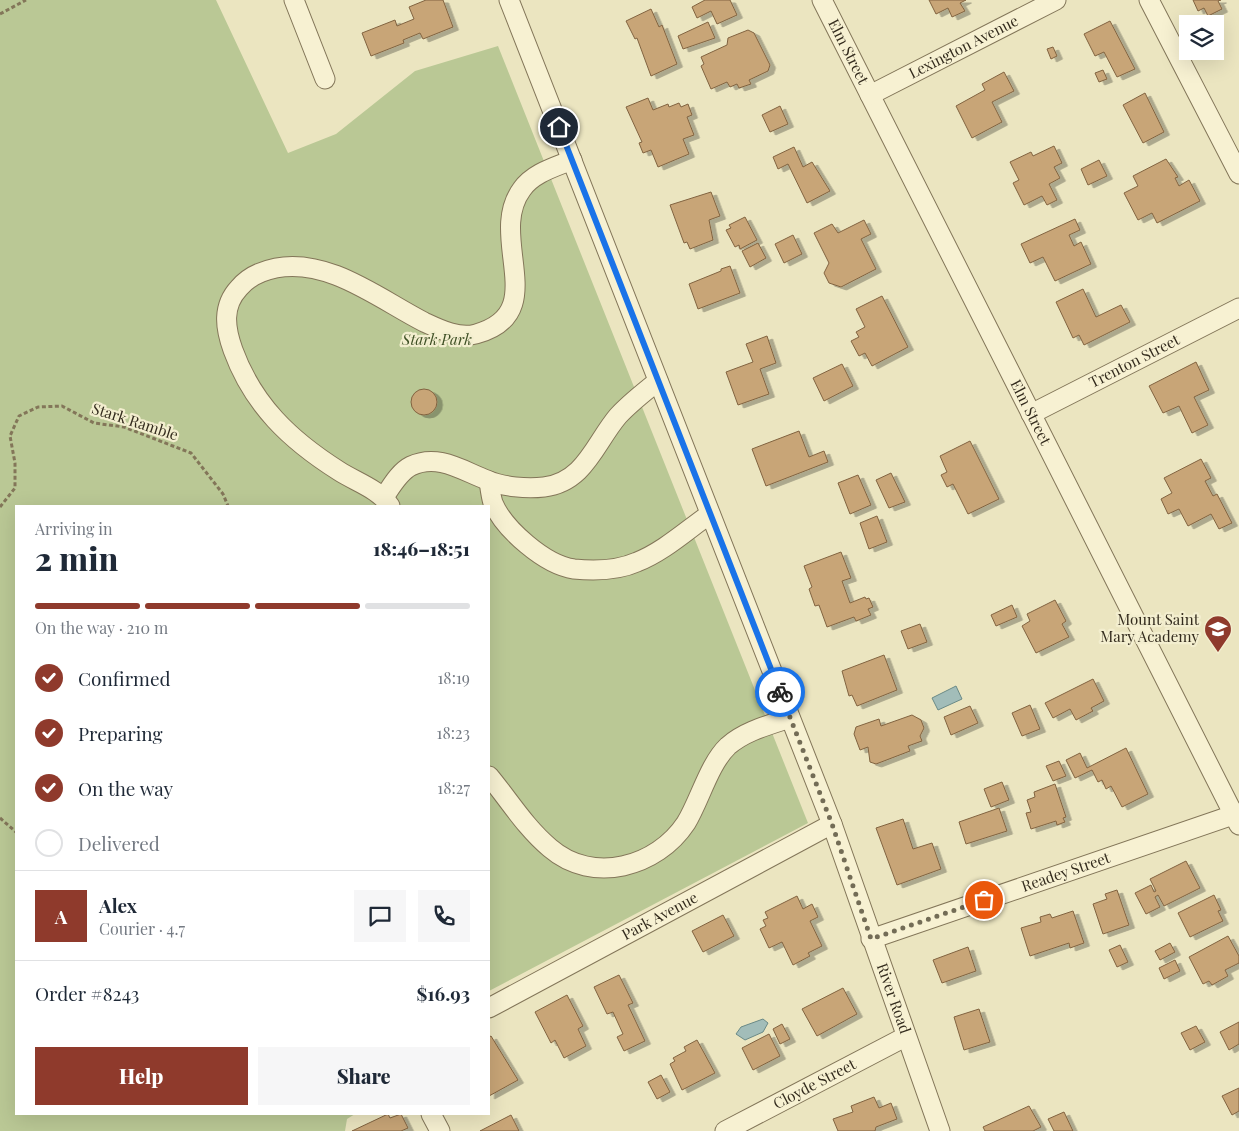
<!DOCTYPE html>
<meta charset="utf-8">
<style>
:root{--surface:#fff;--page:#f6f6f7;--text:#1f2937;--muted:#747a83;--line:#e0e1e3;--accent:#8f3a2c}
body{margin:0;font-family:"Playfair Display",serif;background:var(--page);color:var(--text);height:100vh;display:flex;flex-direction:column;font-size:19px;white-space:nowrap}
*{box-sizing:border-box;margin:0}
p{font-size:16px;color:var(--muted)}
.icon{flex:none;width:28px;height:28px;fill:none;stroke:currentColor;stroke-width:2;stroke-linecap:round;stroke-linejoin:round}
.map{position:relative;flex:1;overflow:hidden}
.details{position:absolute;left:15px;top:505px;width:475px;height:610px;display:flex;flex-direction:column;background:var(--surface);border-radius:0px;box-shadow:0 5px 20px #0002}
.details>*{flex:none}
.fabs{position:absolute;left:1179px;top:15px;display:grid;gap:10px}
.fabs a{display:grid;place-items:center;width:45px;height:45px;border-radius:0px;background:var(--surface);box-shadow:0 5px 20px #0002;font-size:25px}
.pin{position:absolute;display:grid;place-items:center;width:42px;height:42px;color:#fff;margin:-21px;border:2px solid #fff;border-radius:50%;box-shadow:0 1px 5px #0007}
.courier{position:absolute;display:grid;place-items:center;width:50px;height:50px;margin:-25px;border:4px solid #1a73e8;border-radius:50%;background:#fff;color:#222;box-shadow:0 1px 6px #0007}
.summary em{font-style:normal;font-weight:800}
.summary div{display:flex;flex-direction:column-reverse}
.summary{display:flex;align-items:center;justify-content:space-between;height:85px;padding:0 20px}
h1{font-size:32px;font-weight:800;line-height:38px}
.bar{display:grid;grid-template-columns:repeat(4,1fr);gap:8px 5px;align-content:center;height:60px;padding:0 20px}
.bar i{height:6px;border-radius:4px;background:var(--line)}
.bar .on{background:var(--accent)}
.bar p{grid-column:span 4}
.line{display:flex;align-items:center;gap:12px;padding:0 20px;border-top:1px solid var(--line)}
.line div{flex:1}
.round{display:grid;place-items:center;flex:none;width:52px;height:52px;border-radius:0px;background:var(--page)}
ol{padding:0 20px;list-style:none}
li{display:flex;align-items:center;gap:15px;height:55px}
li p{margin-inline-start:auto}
li .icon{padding:5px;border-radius:50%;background:var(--accent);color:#fff;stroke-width:4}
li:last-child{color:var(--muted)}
li i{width:28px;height:28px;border:2px solid var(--line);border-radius:50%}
.primary-button{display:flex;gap:10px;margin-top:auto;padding:10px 20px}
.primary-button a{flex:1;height:58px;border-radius:0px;background:var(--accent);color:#fff;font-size:20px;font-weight:800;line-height:58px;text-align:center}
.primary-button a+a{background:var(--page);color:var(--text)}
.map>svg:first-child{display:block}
.green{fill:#bac895}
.water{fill:#a2bdb9;stroke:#6a8a87}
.building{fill:#c8a577;stroke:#816340;filter:url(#shadow)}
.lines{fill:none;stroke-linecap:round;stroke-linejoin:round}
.minor-casing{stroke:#837659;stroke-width:21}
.path{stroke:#837659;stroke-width:3;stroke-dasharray:4 2.5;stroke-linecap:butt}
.minor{stroke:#f7f1d2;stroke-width:19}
.done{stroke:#736c56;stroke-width:5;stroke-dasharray:0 9}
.route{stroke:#1a73e8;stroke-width:6}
.labels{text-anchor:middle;stroke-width:4.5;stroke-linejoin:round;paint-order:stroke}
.street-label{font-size:15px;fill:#332b1d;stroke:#f3eecf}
.park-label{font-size:15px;font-style:italic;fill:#3e4f24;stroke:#f3eecf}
.poi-label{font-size:15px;fill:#332b1d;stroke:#f3eecf;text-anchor:end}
</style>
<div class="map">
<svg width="1239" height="1131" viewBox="0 0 1239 1131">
<defs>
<filter id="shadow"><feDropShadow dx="5.5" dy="3" stdDeviation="0" flood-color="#0004"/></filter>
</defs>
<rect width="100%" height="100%" fill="#ebe5c0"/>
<!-- green -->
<path class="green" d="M 0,0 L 216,0 L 288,153 L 336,134 L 415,71 L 498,46 L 808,823 L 489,991 L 489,506 L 16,506 L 16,1114 L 355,1114 L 347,1119 L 345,1131 L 0,1131 Z"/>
<!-- water -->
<g class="water">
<path d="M 956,686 L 962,699 L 938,710 L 932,698 Z"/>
<path d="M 763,1019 L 768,1023 L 763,1032 L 745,1040 L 736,1034 L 741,1027 Z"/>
</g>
<!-- building -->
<g class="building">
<path d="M 426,0 L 443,0 L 453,27 L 423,39 L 420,33 L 403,40 L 404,43 L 371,56 L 362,33 L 395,20 L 397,26 L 414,19 L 409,7 Z"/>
<path d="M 705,0 L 730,0 L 737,15 L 717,24 L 711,11 L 697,18 L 692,7 Z"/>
<path d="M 929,0 L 966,0 L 960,3 L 965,11 L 952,17 L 948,8 L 936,14 Z"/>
<path d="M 1193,0 L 1221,0 L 1218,1 L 1222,9 L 1208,16 L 1204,8 L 1198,11 Z"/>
<path d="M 651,9 L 659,27 L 662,25 L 677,64 L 651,76 L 637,38 L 635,39 L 626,21 Z"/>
<path d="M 1110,21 L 1135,69 L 1117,77 L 1104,52 L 1095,56 L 1084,34 Z"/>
<path d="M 708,22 L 715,38 L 683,49 L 678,36 Z"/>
<path d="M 748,30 L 754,33 L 770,65 L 768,71 L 749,80 L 751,84 L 739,88 L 737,84 L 730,87 L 727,82 L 711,89 L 701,66 L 704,64 L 701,57 L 727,45 L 728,38 Z"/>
<path d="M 1053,47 L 1057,56 L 1051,59 L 1047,49 Z"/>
<path d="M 1103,70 L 1107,79 L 1099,82 L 1095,73 Z"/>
<path d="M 1004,72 L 1014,91 L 992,102 L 1002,122 L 972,138 L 956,106 L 985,90 L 982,84 Z"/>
<path d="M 1145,93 L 1164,132 L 1143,143 L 1123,105 Z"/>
<path d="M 648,98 L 653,110 L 668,104 L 669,107 L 679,103 L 681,107 L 688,104 L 692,115 L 687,117 L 694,135 L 683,139 L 689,154 L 658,167 L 651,150 L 643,153 L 639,143 L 642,142 L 626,107 Z"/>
<path d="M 780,106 L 788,124 L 770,132 L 762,115 Z"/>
<path d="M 1054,146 L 1062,163 L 1054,167 L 1060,178 L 1049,184 L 1057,200 L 1047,205 L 1042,196 L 1024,205 L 1013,183 L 1019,180 L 1010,162 L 1031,152 L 1033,156 Z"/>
<path d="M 794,147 L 803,167 L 812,162 L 830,191 L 807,203 L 788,164 L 778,169 L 773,157 Z"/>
<path d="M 1166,159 L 1178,177 L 1175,178 L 1179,186 L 1189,180 L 1200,201 L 1157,223 L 1152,213 L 1138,220 L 1124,193 L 1138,186 L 1133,176 Z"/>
<path d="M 1099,160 L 1107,176 L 1088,185 L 1081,169 Z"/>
<path d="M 711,192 L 720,216 L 709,220 L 713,240 L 690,249 L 687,242 L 684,243 L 670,205 Z"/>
<path d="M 745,217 L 757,240 L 740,249 L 739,245 L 735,247 L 726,230 L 731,228 L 729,225 Z"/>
<path d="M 1075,219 L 1080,230 L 1069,235 L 1074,246 L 1081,242 L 1091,264 L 1055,281 L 1043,257 L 1030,263 L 1021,244 Z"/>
<path d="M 864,220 L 871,234 L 861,239 L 876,269 L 841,287 L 829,283 L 824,273 L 829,263 L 814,233 L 832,224 L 838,233 Z"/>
<path d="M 793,235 L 802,254 L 784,263 L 775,244 Z"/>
<path d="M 758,243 L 766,258 L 750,267 L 742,251 Z"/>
<path d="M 730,266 L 740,293 L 698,309 L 689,284 L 721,271 L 721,269 Z"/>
<path d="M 1083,289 L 1096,317 L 1121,305 L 1130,322 L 1084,345 L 1079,335 L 1073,338 L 1056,302 Z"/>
<path d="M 882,296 L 908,347 L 872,366 L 865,353 L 859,356 L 851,341 L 859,337 L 856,332 L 865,327 L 856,309 Z"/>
<path d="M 767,336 L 776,363 L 760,369 L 769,394 L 738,405 L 726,372 L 753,362 L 746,344 Z"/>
<path d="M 1196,362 L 1209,390 L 1194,397 L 1208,425 L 1192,433 L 1179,406 L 1163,413 L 1149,386 Z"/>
<path d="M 842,364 L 853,386 L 824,401 L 813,378 Z"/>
<circle cx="424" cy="402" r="13"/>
<path d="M 799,431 L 809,457 L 824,451 L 828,462 L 766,486 L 752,449 Z"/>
<path d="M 970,441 L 999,499 L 968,514 L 953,484 L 947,487 L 941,475 L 947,472 L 940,456 Z"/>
<path d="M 1201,459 L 1211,478 L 1205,481 L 1213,496 L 1217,494 L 1232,523 L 1219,529 L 1211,514 L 1188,526 L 1179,509 L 1168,514 L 1161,499 L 1172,493 L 1164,478 Z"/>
<path d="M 891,473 L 905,502 L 889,508 L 876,480 Z"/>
<path d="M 858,475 L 871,505 L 850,514 L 838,483 Z"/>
<path d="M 877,516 L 887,542 L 869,549 L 860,523 Z"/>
<path d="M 841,552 L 851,578 L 842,581 L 850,603 L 865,597 L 866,599 L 869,598 L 873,607 L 868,609 L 871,615 L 856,621 L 854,617 L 827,627 L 819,605 L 815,606 L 809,589 L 812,587 L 804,566 Z"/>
<path d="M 1055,600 L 1066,621 L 1062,624 L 1069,637 L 1036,653 L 1022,626 L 1030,621 L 1027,614 Z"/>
<path d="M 1012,605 L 1017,617 L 996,626 L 991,615 Z"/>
<path d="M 920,624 L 927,642 L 908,649 L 901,631 Z"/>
<path d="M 884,655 L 897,690 L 857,706 L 852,695 L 849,696 L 842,671 Z"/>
<path d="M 1093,679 L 1104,701 L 1091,708 L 1093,711 L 1076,720 L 1070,709 L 1053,718 L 1045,703 Z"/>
<path d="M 1030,705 L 1040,729 L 1022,736 L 1012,713 Z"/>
<path d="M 970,706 L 978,723 L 951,735 L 944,717 Z"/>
<path d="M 912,715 L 921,720 L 924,728 L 920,736 L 922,741 L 908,746 L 910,751 L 876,764 L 870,762 L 868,747 L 860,750 L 854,734 L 856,727 L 879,719 L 881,726 Z"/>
<path d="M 1126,748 L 1148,794 L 1122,807 L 1111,786 L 1106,789 L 1102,780 L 1098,782 L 1092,770 L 1075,778 L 1066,760 L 1080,753 L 1087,768 Z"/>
<path d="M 1059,761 L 1066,776 L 1053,781 L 1046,766 Z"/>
<path d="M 1002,782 L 1009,800 L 991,807 L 984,789 Z"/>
<path d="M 1055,784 L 1066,817 L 1063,818 L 1065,822 L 1057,825 L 1056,821 L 1031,829 L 1026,813 L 1031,812 L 1027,800 L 1035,797 L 1034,792 Z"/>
<path d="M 999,808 L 1007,831 L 966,844 L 959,822 Z"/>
<path d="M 903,819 L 913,849 L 932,843 L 941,869 L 897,885 L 876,828 Z"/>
<path d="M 1186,861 L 1200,888 L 1164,906 L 1158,895 L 1155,897 L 1160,907 L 1146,914 L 1135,893 L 1151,885 L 1154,892 L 1156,891 L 1150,879 Z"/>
<path d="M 1117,890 L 1129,925 L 1103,934 L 1093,904 L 1107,899 L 1105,894 Z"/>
<path d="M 1214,895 L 1221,910 L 1218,911 L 1223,921 L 1190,937 L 1178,913 Z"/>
<path d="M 797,896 L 803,909 L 812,904 L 818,917 L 810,921 L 822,946 L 808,953 L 810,956 L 793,965 L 782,942 L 769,948 L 760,929 L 766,926 L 763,920 L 768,918 L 765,912 Z"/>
<path d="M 1073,911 L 1084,943 L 1070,948 L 1069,943 L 1030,956 L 1021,928 L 1041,922 L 1040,917 L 1050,914 L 1052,918 Z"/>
<path d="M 723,915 L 734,936 L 703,952 L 692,931 Z"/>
<path d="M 1228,936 L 1239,956 L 1239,963 L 1225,970 L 1228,976 L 1212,985 L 1209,981 L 1203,984 L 1189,957 Z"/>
<path d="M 1170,943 L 1175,952 L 1160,960 L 1155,951 Z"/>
<path d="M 1120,945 L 1128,962 L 1117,967 L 1109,950 Z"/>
<path d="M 968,947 L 976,971 L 942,983 L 933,960 Z"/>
<path d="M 1175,960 L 1180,971 L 1164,979 L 1159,968 Z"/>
<path d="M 619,975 L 633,1003 L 628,1005 L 645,1041 L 624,1051 L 617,1037 L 623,1034 L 613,1012 L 607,1014 L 594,987 Z"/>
<path d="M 843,988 L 857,1014 L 817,1036 L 802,1009 Z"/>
<path d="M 567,995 L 583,1026 L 578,1029 L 586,1046 L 564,1058 L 555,1040 L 551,1043 L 535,1012 Z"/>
<path d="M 979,1009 L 990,1042 L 964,1050 L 954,1017 Z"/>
<path d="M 1239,1022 L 1239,1044 L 1229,1050 L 1220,1032 Z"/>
<path d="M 782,1024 L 790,1039 L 780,1044 L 773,1029 Z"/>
<path d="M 1196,1026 L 1205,1042 L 1190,1050 L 1181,1033 Z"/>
<path d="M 769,1034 L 780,1056 L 753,1070 L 742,1048 Z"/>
<path d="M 491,1036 L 518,1080 L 489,1096 L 489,1037 Z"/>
<path d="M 697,1040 L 715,1073 L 682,1090 L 670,1064 L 675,1061 L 673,1058 L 686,1051 L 684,1047 Z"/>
<path d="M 661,1075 L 670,1092 L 657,1099 L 648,1082 Z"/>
<path d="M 1239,1088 L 1239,1111 L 1232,1115 L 1222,1096 Z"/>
<path d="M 874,1097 L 879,1108 L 891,1103 L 897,1119 L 876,1127 L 875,1131 L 838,1131 L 833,1119 L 853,1112 L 851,1106 Z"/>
<path d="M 1029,1106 L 1041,1127 L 1033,1131 L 985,1131 L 983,1127 Z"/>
<path d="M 1064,1112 L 1073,1131 L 1054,1131 L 1048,1119 Z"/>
<path d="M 388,1114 L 390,1118 L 401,1114 L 408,1128 L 401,1131 L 352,1131 Z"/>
<path d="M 511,1115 L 519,1131 L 480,1131 Z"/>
</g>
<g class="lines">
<!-- minor casing -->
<g class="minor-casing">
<g id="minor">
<path d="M 294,0 L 325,79"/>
<path id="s1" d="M 509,0 L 832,824 L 940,1131"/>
<path id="s2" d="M 822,0 L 1239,825"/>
<path d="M 1149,0 L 1239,174"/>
<path id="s3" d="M 870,95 L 1056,0"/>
<path id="s4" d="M 1031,414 L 1239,308"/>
<path d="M 489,481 C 490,488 491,497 493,503 C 504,529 545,565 574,569 C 594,571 619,570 637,562 C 663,552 687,530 710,514"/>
<path d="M 384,497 C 391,487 399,472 411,466 C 438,453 463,471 487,480 C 503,487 527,489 544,487 C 585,482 595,443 618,416 C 630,403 644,392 658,381"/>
<path d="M 390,506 C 379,489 356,482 339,471 C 290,440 253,405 233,350 C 225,328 222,306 239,288 C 249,276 261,271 276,268 C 329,258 379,299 424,322 C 439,329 459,339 476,334 C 553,313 486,237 522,189 C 533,173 555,167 572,160"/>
<path d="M 489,776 C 509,800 525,827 550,848 C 593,885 657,867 686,823 C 700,800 709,764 728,746 C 745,731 769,725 790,718"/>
<path id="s5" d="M 871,939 L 1239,813"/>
<path id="s6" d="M 489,1008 L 832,824"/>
<path d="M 431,1114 L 440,1131"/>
<path id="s7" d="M 725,1131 L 905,1037"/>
</g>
</g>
<!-- path -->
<g class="path">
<path d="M 0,14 L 26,0"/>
<path d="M 0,507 L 15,488 L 15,463 L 10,436 L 19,416 L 38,407 L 62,406 L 94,423 L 124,427 L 191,453 L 223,494 L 228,506"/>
<path d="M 0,818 L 16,832"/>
</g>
<!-- minor -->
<use href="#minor" class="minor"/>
</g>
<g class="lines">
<!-- done -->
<path class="done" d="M 780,692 L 832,824 L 871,939 L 984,900"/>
<!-- route -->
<path class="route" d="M 559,127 L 780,692"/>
</g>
<!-- icons -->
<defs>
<g id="school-pin" transform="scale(1.4375)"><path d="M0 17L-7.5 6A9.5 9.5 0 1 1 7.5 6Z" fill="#8f3a2c" stroke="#f3eecf"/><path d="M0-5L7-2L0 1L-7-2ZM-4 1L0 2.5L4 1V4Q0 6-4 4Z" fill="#fff"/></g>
</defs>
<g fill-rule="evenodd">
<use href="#school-pin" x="1218" y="629"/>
</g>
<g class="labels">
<!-- street labels -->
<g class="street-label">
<text dy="5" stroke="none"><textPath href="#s3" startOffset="105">Lexington Avenue</textPath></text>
<text dy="5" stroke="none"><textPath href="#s2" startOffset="58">Elm Street</textPath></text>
<text dy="5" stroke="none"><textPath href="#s4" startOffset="116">Trenton Street</textPath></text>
<text dy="5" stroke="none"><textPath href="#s2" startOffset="462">Elm Street</textPath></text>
<text transform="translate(135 422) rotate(18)" y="5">Stark Ramble</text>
<text dy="5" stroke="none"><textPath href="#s5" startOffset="206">Readey Street</textPath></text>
<text dy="5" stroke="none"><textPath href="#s6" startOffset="194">Park Avenue</textPath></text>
<text dy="5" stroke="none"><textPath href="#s1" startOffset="1070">River Road</textPath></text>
<text dy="5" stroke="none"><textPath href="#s7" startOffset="101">Cloyde Street</textPath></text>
</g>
<!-- park labels -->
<g class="park-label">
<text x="437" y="345">Stark Park</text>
</g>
<!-- poi labels -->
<g class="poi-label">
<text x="1199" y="625">Mount Saint<tspan x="1199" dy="17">Mary Academy</tspan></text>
</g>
</g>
</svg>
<div class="fabs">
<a><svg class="icon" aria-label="layers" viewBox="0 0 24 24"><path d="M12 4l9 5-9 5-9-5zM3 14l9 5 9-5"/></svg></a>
</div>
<div class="pin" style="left:984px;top:900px;background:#ea580c"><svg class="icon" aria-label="bag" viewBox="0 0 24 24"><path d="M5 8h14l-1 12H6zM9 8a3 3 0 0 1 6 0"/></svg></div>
<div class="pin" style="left:559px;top:127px;background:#1f2937"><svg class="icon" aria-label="home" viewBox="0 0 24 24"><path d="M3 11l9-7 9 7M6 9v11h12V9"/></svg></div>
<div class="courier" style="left:780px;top:692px"><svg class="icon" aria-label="bike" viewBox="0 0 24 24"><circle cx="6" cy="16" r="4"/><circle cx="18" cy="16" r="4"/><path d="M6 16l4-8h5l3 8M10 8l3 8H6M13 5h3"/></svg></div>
<section class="details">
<div class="summary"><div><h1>2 min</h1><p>Arriving in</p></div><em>18:46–18:51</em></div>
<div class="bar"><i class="on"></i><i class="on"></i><i class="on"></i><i></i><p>On the way · 210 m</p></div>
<ol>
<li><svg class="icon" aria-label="check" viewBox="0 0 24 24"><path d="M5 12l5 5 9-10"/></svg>Confirmed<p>18:19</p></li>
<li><svg class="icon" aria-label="check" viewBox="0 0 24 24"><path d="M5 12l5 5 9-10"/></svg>Preparing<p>18:23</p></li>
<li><svg class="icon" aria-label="check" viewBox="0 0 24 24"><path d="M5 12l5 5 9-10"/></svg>On the way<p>18:27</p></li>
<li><i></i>Delivered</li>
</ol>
<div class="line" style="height:90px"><b class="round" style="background:var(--accent);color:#fff">A</b><div><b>Alex</b><p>Courier · 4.7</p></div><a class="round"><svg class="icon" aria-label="chat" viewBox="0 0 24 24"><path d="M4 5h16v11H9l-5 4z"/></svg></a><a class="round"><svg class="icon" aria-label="phone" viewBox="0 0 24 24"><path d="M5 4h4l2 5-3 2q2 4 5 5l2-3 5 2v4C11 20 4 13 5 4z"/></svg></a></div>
<div class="line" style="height:65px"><div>Order #8243</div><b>$16.93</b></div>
<div class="primary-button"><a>Help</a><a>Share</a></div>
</section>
</div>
